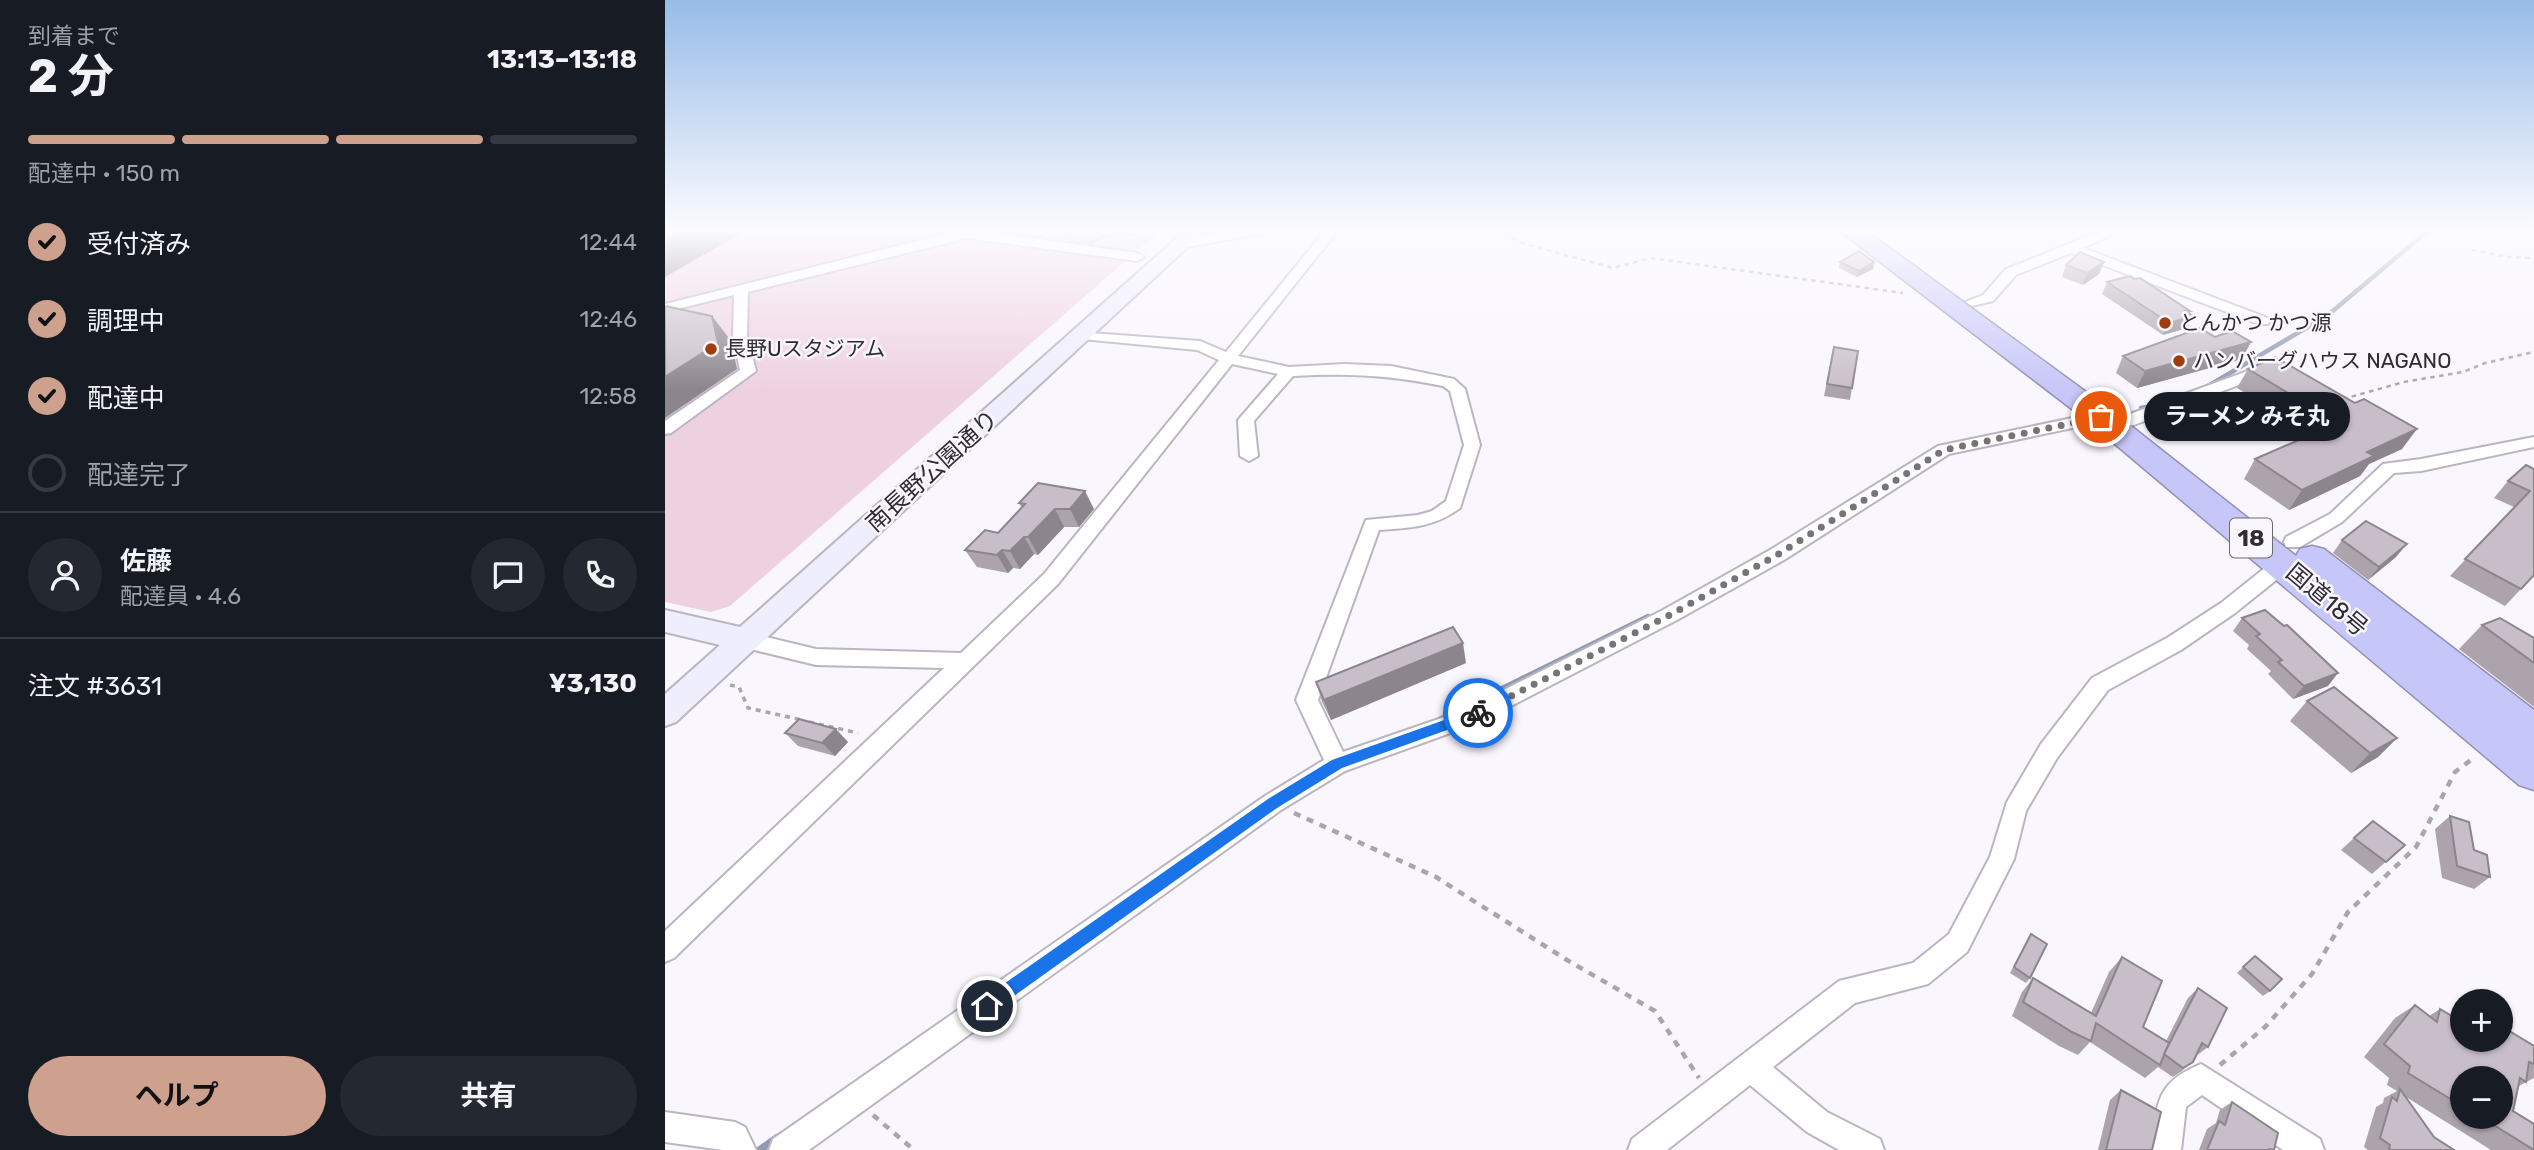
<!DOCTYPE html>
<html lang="ja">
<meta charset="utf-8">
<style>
:root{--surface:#171b24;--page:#242831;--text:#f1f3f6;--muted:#9ea1a6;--line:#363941;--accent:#cda18e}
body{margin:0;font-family:Rubik,"Noto Sans JP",sans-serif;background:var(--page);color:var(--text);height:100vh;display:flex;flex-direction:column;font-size:26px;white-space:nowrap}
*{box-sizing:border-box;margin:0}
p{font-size:23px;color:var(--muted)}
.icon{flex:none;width:38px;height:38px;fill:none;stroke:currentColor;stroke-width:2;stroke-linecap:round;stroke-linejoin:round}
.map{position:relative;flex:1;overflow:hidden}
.drawer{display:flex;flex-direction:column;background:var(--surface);width:665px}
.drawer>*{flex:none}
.fabs{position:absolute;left:1785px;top:989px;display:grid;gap:14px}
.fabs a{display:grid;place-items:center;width:63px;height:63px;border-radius:50%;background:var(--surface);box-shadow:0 2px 5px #0004;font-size:35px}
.pin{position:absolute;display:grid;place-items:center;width:60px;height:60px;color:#fff;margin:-30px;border:4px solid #fff;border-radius:50%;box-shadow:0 2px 7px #0007}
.courier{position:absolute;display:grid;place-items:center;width:70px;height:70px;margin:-35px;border:5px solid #1a73e8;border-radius:50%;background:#fff;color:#222;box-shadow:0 2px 9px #0007}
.bubble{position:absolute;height:49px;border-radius:24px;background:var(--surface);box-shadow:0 2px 5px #0004;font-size:23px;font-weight:700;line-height:49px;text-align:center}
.head em{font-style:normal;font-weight:700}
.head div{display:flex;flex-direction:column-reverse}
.head{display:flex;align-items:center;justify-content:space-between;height:119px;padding:0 28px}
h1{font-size:46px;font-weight:700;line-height:52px}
.bar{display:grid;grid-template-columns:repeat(4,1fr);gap:10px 7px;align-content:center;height:84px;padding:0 28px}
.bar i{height:9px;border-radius:5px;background:var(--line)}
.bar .active{background:var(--accent)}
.bar p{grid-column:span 4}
.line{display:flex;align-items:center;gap:18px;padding:0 28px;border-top:2px solid var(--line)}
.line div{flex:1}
.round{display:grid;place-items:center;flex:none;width:74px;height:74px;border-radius:37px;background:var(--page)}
ol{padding:0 28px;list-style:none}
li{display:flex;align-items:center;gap:21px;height:77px}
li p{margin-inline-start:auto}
li .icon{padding:7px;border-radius:50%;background:var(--accent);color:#111;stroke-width:4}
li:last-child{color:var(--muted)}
li i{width:38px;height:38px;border:4px solid var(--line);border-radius:50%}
.cta{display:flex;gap:14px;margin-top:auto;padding:14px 28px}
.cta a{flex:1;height:80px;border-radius:42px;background:var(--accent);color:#111;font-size:28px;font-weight:700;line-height:80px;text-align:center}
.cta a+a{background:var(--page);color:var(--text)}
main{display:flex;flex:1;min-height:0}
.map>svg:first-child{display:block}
.green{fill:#eed1e1}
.water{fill:#bbc8e7;stroke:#919ab1;stroke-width:2}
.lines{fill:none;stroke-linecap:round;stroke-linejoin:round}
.stream-far2{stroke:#919ab1;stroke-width:4.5}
.stream-far1{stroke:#919ab1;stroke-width:6}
.stream{stroke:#919ab1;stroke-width:8}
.street-casing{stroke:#bab5c1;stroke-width:4}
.secondary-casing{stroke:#bab5c1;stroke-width:4}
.highway-casing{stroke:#9290b3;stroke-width:3}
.path-far2{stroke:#a8a6ac;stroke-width:2.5;stroke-dasharray:4.5 4.5;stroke-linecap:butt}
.path-far1{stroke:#a8a6ac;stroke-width:3.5;stroke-dasharray:5 5;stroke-linecap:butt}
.path{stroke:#a8a6ac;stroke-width:4.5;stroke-dasharray:7 7;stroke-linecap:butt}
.street{fill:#fff;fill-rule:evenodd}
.secondary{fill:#eeeefd;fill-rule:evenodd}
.highway{fill:#c7c6f8;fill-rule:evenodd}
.wall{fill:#aca3ad;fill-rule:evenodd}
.shaded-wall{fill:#8c858d}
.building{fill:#c8bec9;stroke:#8c858d;stroke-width:2}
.route{fill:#1a73e8}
.done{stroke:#767379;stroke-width:7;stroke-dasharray:0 12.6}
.poi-dot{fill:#a13c0f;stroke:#f9f6fe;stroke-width:2.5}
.labels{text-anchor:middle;stroke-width:5;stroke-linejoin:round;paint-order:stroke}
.far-poi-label{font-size:21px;fill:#2f2d32;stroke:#f9f6fe;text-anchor:start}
.shield{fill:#f9f6fe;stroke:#6c696f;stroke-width:2}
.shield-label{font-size:23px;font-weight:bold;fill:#2f2d32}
.street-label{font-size:24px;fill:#2f2d32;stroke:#f9f6fe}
</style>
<main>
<section class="drawer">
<div class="head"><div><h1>2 分</h1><p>到着まで</p></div><em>13:13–13:18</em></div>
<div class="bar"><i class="active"></i><i class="active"></i><i class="active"></i><i></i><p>配達中 · 150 m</p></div>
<ol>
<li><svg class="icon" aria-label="check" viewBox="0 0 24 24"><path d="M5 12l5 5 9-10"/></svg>受付済み<p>12:44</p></li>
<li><svg class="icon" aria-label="check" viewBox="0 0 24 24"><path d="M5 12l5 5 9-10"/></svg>調理中<p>12:46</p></li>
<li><svg class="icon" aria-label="check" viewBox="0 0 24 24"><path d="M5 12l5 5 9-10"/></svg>配達中<p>12:58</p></li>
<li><i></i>配達完了</li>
</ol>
<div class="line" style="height:126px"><a class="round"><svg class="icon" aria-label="person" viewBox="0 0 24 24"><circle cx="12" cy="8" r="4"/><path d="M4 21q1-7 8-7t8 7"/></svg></a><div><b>佐藤</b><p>配達員 · 4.6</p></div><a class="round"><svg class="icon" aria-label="chat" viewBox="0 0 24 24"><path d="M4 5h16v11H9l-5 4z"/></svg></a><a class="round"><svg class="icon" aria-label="phone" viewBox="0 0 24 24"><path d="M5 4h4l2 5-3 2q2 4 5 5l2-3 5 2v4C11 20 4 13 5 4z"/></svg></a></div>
<div class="line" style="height:91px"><div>注文 #3631</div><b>¥3,130</b></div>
<div class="cta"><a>ヘルプ</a><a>共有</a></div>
</section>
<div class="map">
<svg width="1869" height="1150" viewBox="0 0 1869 1150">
<rect width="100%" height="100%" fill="#f9f6fe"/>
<!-- green -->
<path class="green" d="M 0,229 L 497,229 L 65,606 L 46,612 L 0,602 Z"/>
<!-- water -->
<path class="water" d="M 386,229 L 412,231 L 479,229 L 472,235 C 451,232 437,234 421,247 L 402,244 L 408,239 L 396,238 L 389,243 L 371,241 Z"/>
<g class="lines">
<!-- stream-far2 -->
<g class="stream-far2">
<path d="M 1538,389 L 1663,315 L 1765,229"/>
<path d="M 1476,408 L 1492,405"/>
</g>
<!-- stream-far1 -->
<path class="stream-far1" d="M 776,719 L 983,617"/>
<!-- stream -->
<path class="stream" d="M 95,1150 L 112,1138"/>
<!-- street casing -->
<g class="street-casing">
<g id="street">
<path d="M 301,229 L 472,253 L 479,257 L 472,261 L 302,238 L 83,292 L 82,336 L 91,371 L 6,433 L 0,434 L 0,421 L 75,370 L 68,336 L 69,295 L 0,312 L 0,304 Z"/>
<path d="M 579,229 L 605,229 L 599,233 L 517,248 L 510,244 L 517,240 Z"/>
<path d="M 661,229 L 674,229 L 573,356 L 624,367 L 680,364 L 726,366 L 789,379 L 800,389 L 815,445 L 795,508 C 770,527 745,528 714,530 L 653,700 L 678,752 L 797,711 L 998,610 L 1105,550 L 1273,446 L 1436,412 L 1444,417 L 1436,422 L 1284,454 L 1119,560 L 1012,620 L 813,723 L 680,771 L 616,810 L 144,1150 L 104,1150 L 108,1139 L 600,796 L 659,760 L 631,700 L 701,520 L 753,515 L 767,511 L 781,501 L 799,445 L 785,391 L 778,386 C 724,375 683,373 628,376 L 589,421 L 593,456 L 584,461 L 575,456 L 573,420 L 613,374 L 567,364 L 393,584 L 9,958 L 0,962 L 0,931 L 279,668 L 151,665 L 73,646 L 70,640 L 73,634 L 80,632 L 151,649 L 296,653 L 379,574 L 554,360 L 532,350 L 417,339 L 410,335 L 412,332 L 535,341 L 561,352 Z"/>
<path d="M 1441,229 L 1458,229 L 1418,248 L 1603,318 L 1605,321 L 1603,324 L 1593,324 L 1406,253 L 1351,275 L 1328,301 L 1307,306 L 1300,302 L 1318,295 L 1341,269 Z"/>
<path d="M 1600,361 L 1608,366 L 1592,378 L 1469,425 L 1463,426 L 1455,421 L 1457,417 L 1580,372 Z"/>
<path d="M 1869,437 L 1869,447 L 1756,471 L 1729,473 L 1677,522 L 1635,547 L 1621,547 L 1619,542 L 1621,537 L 1665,514 L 1718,464 L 1756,459 Z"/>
<path d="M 1618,557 L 1625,559 L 1628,564 L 1625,569 L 1570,613 L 1516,650 L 1443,690 L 1392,758 L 1361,811 L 1349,859 L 1302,952 L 1263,984 L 1190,1003 L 1108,1067 L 1162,1112 L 1215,1139 L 1219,1150 L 1174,1150 L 1142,1132 L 1085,1085 L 1002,1150 L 963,1150 L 967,1139 L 1174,981 L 1248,963 L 1284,934 L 1325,857 L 1342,802 L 1376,744 L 1427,678 L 1502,638 L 1556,603 L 1611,559 Z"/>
<path d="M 1536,1064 L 1655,1139 L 1659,1150 L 1618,1150 L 1537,1095 L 1521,1107 L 1516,1150 L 1486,1150 C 1493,1105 1488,1084 1536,1064 Z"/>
<path d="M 0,1112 L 70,1122 L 80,1127 L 91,1150 L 58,1150 L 0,1142 Z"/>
</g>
</g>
<!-- secondary casing -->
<g class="secondary-casing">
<path id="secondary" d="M 522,229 L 542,229 L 11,722 L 0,726 L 0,694 L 55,645 L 0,632 L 0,610 L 75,627 Z"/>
</g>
<!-- highway casing -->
<g class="highway-casing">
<path id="highway" d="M 1172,229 L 1199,229 L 1447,411 L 1631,556 L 1635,549 L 1647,546 L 1659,549 L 1869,710 L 1869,790 L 1854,785 L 1425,423 Z"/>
</g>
<!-- path-far2 -->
<g class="path-far2">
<path d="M 832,229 L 857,243 L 948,268 L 986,258 L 1238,293"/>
<path d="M 1807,250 L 1844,257 L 1869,258"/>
<path d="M 1678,399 L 1739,382 L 1798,372 L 1820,363 L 1869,352"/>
</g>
<!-- path-far1 -->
<g class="path-far1">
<path d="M 65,685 L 74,687 L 83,708 L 137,720"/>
<path d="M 144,722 L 193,733"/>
</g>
<!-- path -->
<g class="path">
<path d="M 629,813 L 771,877 L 902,960 L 990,1011 L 1034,1078"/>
<path d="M 1555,1065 L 1600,1027 L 1647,974 L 1683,912 L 1751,847 L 1790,772 L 1810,757"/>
<path d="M 208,1115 L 249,1150"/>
</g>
<!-- street -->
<use href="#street" class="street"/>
<!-- secondary -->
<use href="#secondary" class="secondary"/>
<!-- highway -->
<use href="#highway" class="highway"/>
</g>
<!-- wall -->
<g class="wall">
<path d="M 1175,262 L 1209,262 L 1208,269 L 1192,277 L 1174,268 Z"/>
<path d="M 1439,262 L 1434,274 L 1418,285 L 1397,277 L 1401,265 Z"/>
<path d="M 1442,282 L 1525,311 L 1523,313 L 1528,316 L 1522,328 L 1498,335 L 1437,294 Z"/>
<path d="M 1169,347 L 1187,388 L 1185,400 L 1159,396 Z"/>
<path d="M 1458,356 L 1577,359 L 1472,388 L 1451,373 Z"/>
<path d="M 1583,369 L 1737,449 L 1704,464 L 1695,476 L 1624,510 L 1579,479 L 1590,459 L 1646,434 L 1572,388 Z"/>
<path d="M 1869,469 L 1869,575 L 1840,606 L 1785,576 L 1849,507 L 1829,498 L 1843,481 Z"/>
<path d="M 354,503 L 429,509 L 414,527 L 399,527 L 373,555 L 369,554 L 355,569 L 348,568 L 343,573 L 312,567 L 300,550 L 333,533 L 357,508 Z"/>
<path d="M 1677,540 L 1731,557 L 1703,580 L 1668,553 Z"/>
<path d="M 1577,618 L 1663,686 L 1628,699 L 1603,674 L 1606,671 L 1582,649 L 1584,645 L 1568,631 Z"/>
<path d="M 1817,625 L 1869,638 L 1869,707 L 1794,649 Z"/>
<path d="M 801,663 L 666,720 L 657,702 L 651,682 Z"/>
<path d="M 1642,701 L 1732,738 L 1713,757 L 1686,773 L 1625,721 Z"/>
<path d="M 120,733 L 183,742 L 170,756 L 133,746 Z"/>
<path d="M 1785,816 L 1809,850 L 1825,877 L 1809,889 L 1777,878 L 1770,829 Z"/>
<path d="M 1689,838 L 1740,845 L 1707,874 L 1676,850 Z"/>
<path d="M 1366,934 L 1365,978 L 1361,983 L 1345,973 Z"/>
<path d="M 1590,956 L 1605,991 L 1598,996 L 1572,973 Z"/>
<path d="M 1457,957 L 1478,1027 L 1501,1041 L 1523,998 L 1533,988 L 1543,1047 L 1531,1056 L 1517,1071 L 1508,1077 L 1493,1067 L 1480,1078 L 1425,1042 L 1413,1055 L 1394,1046 L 1347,1016 L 1357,992 L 1368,978 L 1426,1013 L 1444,972 Z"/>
<path d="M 1750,1005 L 1764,1016 L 1775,1009 L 1797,1040 L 1869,1046 L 1869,1078 L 1854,1086 L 1848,1111 L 1869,1150 L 1826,1150 L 1741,1097 L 1769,1137 L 1789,1150 L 1703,1150 L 1699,1147 L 1711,1107 L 1718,1103 L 1719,1098 L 1732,1091 L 1722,1085 L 1724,1078 L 1699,1057 L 1730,1018 ZM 1797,1078 L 1836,1116 L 1797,1116 Z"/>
<path d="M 1456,1090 L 1487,1150 L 1433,1150 L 1445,1100 Z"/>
<path d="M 1567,1102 L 1609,1150 L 1534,1150 L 1542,1129 L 1551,1123 L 1555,1110 Z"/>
</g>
<!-- shaded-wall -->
<g class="shaded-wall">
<path d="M 24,229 L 84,229 L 0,277 L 0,242 Z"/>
<path d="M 1209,262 L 1208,269 L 1192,277 L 1194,271 Z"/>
<path d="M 1439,262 L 1434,274 L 1418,285 L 1422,273 Z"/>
<path d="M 1521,311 L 1525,311 L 1521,318 L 1528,316 L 1522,328 L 1498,335 L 1504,323 Z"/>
<path d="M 47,316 L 66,341 L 72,369 L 0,418 L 0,377 Z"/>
<path d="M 1586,342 L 1577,359 L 1472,388 L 1480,371 Z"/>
<path d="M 1752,429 L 1737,449 L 1704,464 L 1695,476 L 1624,510 L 1637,490 L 1702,452 Z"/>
<path d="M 420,491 L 429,509 L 414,527 L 405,509 Z"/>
<path d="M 390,509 L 399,527 L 373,555 L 363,537 Z"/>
<path d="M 359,537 L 369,554 L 355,569 L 345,551 Z"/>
<path d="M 1742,544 L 1731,557 L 1703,580 L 1714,567 Z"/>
<path d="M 337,550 L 348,568 L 343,573 L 332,555 Z"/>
<path d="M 798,643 L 801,663 L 666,720 L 659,700 Z"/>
<path d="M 1673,673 L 1663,686 L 1628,699 L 1639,686 Z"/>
<path d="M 171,729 L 183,742 L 170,756 L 157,743 Z"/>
<path d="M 1732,738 L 1713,757 L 1686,773 L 1705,753 Z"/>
</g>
<!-- building -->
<g class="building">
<path d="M 0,229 L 24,229 L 0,242 Z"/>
<path d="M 1194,251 L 1209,262 L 1194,271 L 1175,262 Z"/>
<path d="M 1415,252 L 1439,262 L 1422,273 L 1401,265 Z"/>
<path d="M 1465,276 L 1469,279 L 1475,278 L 1525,311 L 1521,311 L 1528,316 L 1504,323 L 1442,282 Z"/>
<path d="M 0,306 L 47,316 L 53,343 L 0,377 Z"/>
<path d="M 1535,328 L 1550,337 L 1567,331 L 1586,342 L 1480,371 L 1458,356 Z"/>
<path d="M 1169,347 L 1193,351 L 1187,388 L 1162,384 Z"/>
<path d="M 1610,357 L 1690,403 L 1699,399 L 1752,429 L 1702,452 L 1709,456 L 1637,490 L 1590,459 L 1673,423 L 1583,369 Z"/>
<path d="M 1861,465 L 1869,469 L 1869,575 L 1856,589 L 1800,559 L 1865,491 L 1843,481 Z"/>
<path d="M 373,483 L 420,491 L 405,509 L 390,509 L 363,537 L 359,537 L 345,551 L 337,550 L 332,555 L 300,550 L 320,530 L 333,533 L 360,504 L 354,503 Z"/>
<path d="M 1701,521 L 1742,544 L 1714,567 L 1677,540 Z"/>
<path d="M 1600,610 L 1619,626 L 1622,625 L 1673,673 L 1639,686 L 1613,662 L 1617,660 L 1591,636 L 1595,634 L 1577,618 Z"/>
<path d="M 1835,618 L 1869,638 L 1869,663 L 1817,625 Z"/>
<path d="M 788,627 L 798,643 L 659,700 L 651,682 Z"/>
<path d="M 1669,687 L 1732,738 L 1705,753 L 1642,701 Z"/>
<path d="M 134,719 L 171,729 L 157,743 L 120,733 Z"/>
<path d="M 1785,816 L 1804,822 L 1809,850 L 1822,855 L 1825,877 L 1792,866 Z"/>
<path d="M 1708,821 L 1740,845 L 1721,862 L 1689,838 Z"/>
<path d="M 1366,934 L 1382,944 L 1365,978 L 1349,967 Z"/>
<path d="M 1590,956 L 1617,979 L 1605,991 L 1578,967 Z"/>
<path d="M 1457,957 L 1497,981 L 1478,1027 L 1504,1043 L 1495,1065 L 1431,1023 L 1426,1041 L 1407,1032 L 1358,1002 L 1368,978 L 1431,1016 Z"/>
<path d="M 1533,988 L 1562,1008 L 1543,1047 L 1537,1043 L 1528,1062 L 1518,1068 L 1499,1054 Z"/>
<path d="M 1750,1005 L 1772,1022 L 1775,1009 L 1797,1022 L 1797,1040 L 1836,1040 L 1836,1026 L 1869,1046 L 1869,1064 L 1864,1062 L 1861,1082 L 1855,1078 L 1848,1111 L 1869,1124 L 1869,1150 L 1814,1116 L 1836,1116 L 1836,1078 L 1797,1078 L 1797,1106 L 1743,1073 L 1745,1066 L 1719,1044 Z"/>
<path d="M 1735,1089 L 1769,1137 L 1789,1150 L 1724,1150 L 1725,1145 L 1715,1138 L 1727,1097 L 1732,1101 Z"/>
<path d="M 1456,1090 L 1496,1112 L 1487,1150 L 1441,1150 Z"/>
<path d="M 1567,1102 L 1613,1133 L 1609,1150 L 1604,1149 L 1603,1150 L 1542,1150 L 1554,1121 L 1560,1125 Z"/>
</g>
<!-- sky -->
<linearGradient id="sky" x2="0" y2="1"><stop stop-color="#96bce8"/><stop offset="0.59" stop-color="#fcfbff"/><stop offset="1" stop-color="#fcfbff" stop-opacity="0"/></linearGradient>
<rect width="1869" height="390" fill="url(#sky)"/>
<!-- route -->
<path class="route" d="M 813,708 L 818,709 L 818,717 L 677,768 L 612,808 L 328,1011 L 322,1014 L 316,1011 L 314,1006 L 316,1000 L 603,799 L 667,760 Z"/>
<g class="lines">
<!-- done -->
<path class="done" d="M 813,713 L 1005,615 L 1112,555 L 1279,450 L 1436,417"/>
</g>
<!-- markers -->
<g class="poi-dot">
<circle cx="1500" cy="323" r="7"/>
<circle cx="46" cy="349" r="7"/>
<circle cx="1514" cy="361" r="7"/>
</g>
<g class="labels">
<!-- far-poi labels -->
<g class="far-poi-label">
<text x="1514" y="330">とんかつ かつ源</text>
<text x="60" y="356">長野Uスタジアム</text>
<text x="1528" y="368">ハンバーグハウス NAGANO</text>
</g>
<!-- shield labels -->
<rect class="shield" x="1565" y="518.5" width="42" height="39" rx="5"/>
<g class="shield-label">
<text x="1586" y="546">18</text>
</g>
<!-- street labels -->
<g class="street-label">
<text transform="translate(267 471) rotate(-42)" y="8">南長野公園通り</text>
<text transform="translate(1662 600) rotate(40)" y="8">国道18号</text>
</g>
</g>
</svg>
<div class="fabs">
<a>+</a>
<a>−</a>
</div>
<div class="pin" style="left:1436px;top:417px;background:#ea580c"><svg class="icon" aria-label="bag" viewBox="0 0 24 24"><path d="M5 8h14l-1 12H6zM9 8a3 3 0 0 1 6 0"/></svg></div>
<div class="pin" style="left:322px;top:1006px;background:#1f2937"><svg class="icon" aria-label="home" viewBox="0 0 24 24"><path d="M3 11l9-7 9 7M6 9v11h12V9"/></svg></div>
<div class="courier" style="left:813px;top:713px"><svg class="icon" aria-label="bike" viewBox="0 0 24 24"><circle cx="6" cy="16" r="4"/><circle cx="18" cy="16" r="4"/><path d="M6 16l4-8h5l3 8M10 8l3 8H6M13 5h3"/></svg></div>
<div class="bubble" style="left:1479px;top:392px;width:206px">ラーメン みそ丸</div>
</div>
</main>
